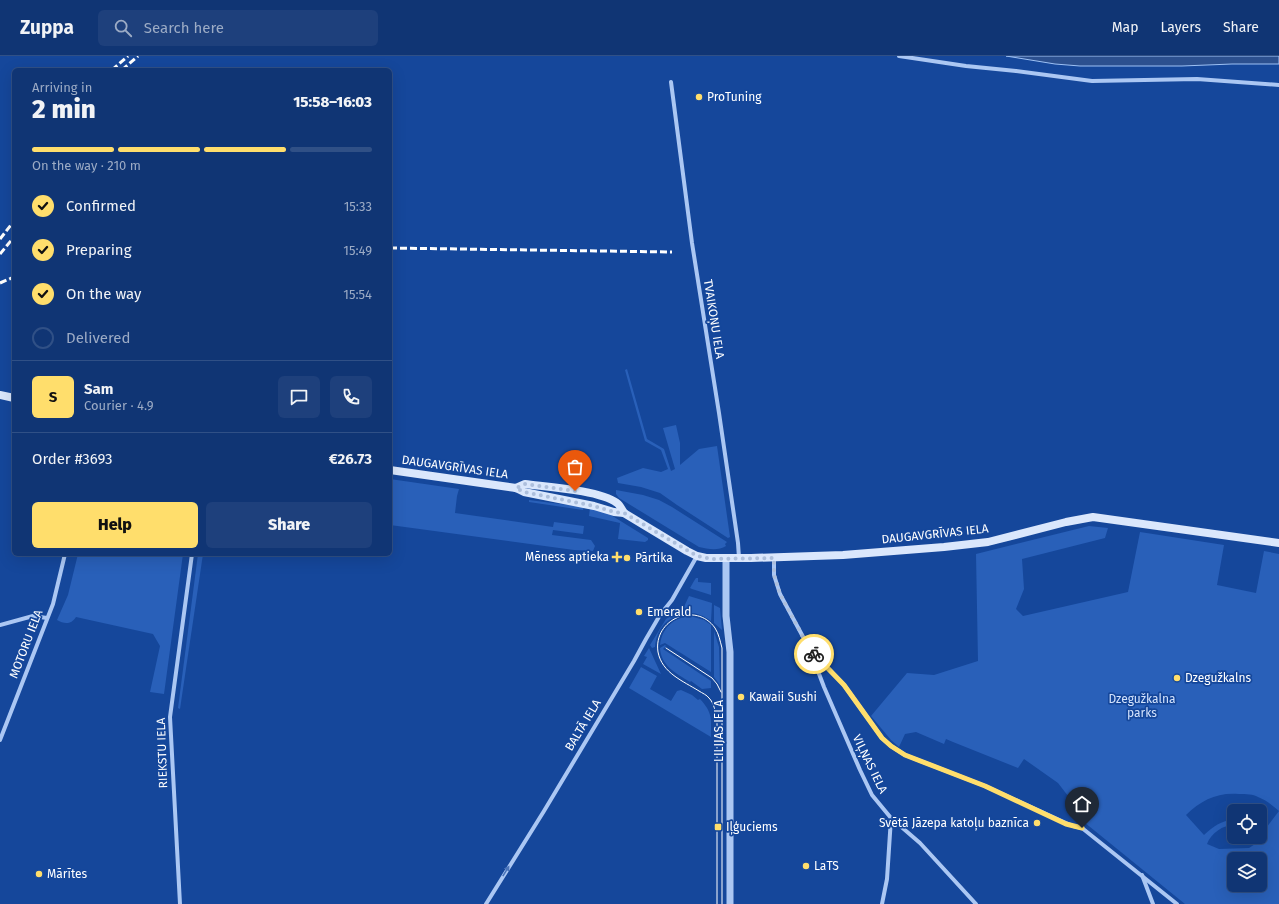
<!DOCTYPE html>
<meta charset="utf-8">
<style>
:root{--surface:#103574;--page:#1e407c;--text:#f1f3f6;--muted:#9cabc5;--line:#305086;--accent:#ffde6c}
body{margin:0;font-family:"Fira Sans",sans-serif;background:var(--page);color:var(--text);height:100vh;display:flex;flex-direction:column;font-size:15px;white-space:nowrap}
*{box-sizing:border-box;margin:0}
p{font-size:13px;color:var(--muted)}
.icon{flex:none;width:22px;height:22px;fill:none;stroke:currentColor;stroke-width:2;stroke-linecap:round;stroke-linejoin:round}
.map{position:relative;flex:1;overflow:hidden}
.sheet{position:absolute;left:12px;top:12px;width:380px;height:488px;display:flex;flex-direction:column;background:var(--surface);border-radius:6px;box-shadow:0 4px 16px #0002,0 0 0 1px var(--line)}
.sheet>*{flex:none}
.controls{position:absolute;left:1227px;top:748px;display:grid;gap:8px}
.controls a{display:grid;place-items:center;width:40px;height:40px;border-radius:6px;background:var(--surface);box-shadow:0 4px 16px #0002,0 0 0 1px var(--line);font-size:20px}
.pin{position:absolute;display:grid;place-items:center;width:34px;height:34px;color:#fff;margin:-41px -17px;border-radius:50% 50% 50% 0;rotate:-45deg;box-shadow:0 0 4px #0007}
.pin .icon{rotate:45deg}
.courier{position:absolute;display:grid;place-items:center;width:40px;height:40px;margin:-20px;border:3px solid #ffde6c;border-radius:50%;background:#fff;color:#222;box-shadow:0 1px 5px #0007}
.headline em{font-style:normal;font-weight:800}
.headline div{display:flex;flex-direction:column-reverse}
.headline{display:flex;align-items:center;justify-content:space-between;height:68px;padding:0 20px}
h1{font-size:26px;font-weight:800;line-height:30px}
.bar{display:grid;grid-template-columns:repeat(4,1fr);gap:6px 4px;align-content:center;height:48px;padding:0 20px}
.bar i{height:5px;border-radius:3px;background:var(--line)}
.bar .on{background:var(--accent)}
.bar p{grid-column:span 4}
.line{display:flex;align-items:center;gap:10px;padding:0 20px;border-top:1px solid var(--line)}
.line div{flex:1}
.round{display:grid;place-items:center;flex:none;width:42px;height:42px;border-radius:6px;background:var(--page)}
ol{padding:0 20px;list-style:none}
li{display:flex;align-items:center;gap:12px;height:44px}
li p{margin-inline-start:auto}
li .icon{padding:4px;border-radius:50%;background:var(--accent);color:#111;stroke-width:4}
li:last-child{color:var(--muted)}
li i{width:22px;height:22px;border:2px solid var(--line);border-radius:50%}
.button{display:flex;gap:8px;margin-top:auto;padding:8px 20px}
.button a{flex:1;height:46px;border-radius:6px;background:var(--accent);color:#111;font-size:16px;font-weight:800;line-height:46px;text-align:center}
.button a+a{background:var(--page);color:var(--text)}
header{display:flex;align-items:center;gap:24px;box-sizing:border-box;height:56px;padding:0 20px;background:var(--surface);border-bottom:1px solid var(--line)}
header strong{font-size:19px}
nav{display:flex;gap:22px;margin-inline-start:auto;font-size:14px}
.search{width:280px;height:36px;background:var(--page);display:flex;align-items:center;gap:10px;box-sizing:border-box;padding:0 14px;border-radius:6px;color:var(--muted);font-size:15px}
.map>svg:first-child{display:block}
.green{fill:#2960b9;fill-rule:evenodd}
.water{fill:#2c508f;stroke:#9dc1f5}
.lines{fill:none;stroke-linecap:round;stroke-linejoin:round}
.minor{stroke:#abc7f3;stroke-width:4}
.tertiary{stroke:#abc7f3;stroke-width:7}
.secondary{stroke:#dae7fc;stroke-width:8}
.tram{stroke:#fff;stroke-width:1}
.rail{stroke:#fff;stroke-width:3;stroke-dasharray:7 3;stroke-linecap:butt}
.oneway{fill:#4a74ba}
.done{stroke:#adbfdc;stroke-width:4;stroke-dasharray:0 7.2}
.route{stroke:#ffde6c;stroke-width:5}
.poi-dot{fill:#ffde6c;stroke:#15479b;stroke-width:1.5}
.labels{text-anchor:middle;stroke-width:3.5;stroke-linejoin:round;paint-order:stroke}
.poi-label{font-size:12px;fill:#fff;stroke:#15479b;text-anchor:start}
.street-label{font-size:12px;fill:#fff;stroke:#15479b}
.park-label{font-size:12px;fill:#d3e3fd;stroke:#15479b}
</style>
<header>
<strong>Zuppa</strong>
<div class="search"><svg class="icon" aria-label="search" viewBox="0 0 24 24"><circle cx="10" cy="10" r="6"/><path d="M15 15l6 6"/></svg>Search here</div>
<nav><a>Map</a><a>Layers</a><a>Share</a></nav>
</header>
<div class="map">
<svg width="1279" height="848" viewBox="0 0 1279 848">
<rect width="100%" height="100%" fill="#15479b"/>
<!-- green -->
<g class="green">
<path d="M 627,313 L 647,383 L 664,393 L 671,415 L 675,413 L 663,372 L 676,369 L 680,387 L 680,409 L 699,393 L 717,390 L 730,481 L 728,482 L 677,449 L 660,437 L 641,431 L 618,427 L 617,422 L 643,412 L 661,416 L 668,413 L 661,394 L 645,385 L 625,314 Z"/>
<path d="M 390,423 L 459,433 L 457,440 L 455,457 L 553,471 L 554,466 L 584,470 L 583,478 L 553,474 L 552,479 L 591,484 L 595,490 L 593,495 L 574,494 L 390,469 Z"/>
<path d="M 616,434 L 643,439 L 659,444 L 672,451 L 727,486 L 725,488 L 726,490 C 718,495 708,493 699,491 L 619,442 L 616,438 Z"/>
<path d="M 529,444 L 584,451 L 583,454 L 529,446 Z"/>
<path d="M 590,452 L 606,456 L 648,482 L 648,484 L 645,486 L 618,483 L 620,467 L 589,460 Z"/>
<path d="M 1089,470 L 1108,472 L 1105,482 L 1022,503 L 1024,533 L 1016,553 L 1023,560 L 1128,536 L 1140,476 L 1224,489 L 1217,529 L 1256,537 L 1264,495 L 1279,498 L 1279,755 C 1272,749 1266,744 1258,741 C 1253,738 1246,738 1239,738 C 1218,736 1201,744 1186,759 L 1204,779 C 1213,771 1221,764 1234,764 L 1234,769 C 1223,769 1211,777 1207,788 L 1219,793 L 1249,792 L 1260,785 L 1257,781 L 1260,781 L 1260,774 L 1263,776 L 1279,755 L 1279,848 L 1185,848 L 1079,762 L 1082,758 L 1058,727 L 1024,703 L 1018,712 L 953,686 L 946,683 L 944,688 L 916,676 L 905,678 L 899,691 L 891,684 L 871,660 L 907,617 L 934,619 L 978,605 L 976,498 ZM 1234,803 L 1260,803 L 1260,829 L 1234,829 Z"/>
<path d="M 78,498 L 183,498 L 164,638 L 150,636 L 160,590 L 153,578 L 76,561 C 71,569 64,568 57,564 L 68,539 Z"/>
<path d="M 198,498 L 203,498 L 180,653 L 178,652 Z"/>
<path d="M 696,522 L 698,522 L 698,526 L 711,527 L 711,539 L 692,533 L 690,532 L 694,525 Z"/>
<path d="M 689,540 L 712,547 L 711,565 C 708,563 704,560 700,559 C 696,557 692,557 687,558 C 668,560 657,571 655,591 L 652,592 L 650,589 L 666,563 L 675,557 L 679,553 L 683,553 Z"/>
<path d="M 714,549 L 720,552 L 722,574 L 714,567 Z"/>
<path d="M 690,560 L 704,564 L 711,569 L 711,616 L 665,587 L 660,589 C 662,572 673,562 690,560 Z"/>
<path d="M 714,575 L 719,591 L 720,629 L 714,621 Z"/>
<path d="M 665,589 L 666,590 L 663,593 L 711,625 L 711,632 L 702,633 L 691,625 L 690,626 C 676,617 661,610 660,592 Z"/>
<path d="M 649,592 L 661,618 L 643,608 L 647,601 L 644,600 Z"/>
<path d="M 641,611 L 657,620 L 650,633 L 671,645 L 677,635 L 681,634 L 692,639 L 698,644 L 700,643 C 713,657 711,663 711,681 L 629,632 Z"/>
</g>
<!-- water -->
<path class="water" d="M 1006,0 L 1279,0 L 1279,8 L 1232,8 L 1182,10 L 1080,10 L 1055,8 Z"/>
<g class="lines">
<!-- minor -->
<g class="minor">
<path d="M 899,0 L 966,10 L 1016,15 L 1092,25 L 1197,23 L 1279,29"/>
<path d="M 671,26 L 692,187 L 719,357 L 738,487 L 739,502"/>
<path d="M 774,502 L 774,519 L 780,538 L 809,592 L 844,629 L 882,682 L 891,690 L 905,699 L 985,730 L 1066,767 L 1073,770 L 1082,772 L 1177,848"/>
<path d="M 0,569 L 33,560 L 47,562"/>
<path d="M 810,594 L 824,631 L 860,714 L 872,739 L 891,762 L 920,787 L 976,848"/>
<path d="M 0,684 L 53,548 L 65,498"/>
<path d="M 1142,819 L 1153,848"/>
<path d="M 180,848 L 170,661 L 192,498"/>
<path d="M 486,848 L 544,755 L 634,605 L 646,583 L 660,559 L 672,544 L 697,500"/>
<path d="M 882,848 L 887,823 L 891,762"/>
</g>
<!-- tertiary -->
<path class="tertiary" d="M 726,502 L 726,560 L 730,596 L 730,848"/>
<!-- secondary -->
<g class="secondary">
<path d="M 0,339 L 14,342"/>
<path d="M 390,414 L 516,432 L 524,436 L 594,450 L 614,456 L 624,457"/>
<path d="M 516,432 L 525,428 C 548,431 599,434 617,447 C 620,449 622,454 624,457 L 687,495 L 697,500 L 706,502 L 751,502 L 843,499 L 944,491 L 988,486 L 1066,466 L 1093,461 L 1279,487"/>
</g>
<!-- tram -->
<g class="tram">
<path d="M 666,592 L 712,622 L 717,628 L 721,636"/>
<path d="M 717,848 L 717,662 C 715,655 714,647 709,642 C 707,639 702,637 699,635 C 683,625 662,617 658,596 C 653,563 696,545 715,572 C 719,578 720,585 722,592 L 722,848"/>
</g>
<!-- rail -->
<g class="rail">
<path d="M 112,14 L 128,0"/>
<path d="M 122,14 L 138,0"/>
<path d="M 0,183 L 14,165"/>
<path d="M 390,192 L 672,196"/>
<path d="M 0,198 L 14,181"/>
<path d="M 0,227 L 14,221"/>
</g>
</g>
<!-- one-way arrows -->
<defs><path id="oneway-solid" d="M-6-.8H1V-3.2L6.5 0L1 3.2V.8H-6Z"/></defs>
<use class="oneway" href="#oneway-solid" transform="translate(506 815) rotate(-58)"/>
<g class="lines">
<!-- done -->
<path class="done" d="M 575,435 L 525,428 L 516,432 L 524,436 L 594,450 L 614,456 L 624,457 L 697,500 L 712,503 L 774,502 L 774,519 L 780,538 L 809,592 L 814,598"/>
<!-- route -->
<path class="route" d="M 814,598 L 844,629 L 882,682 L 891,690 L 905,699 L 985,730 L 1066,768 L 1082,772"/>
</g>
<!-- markers -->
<g class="poi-dot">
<circle cx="699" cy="41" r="4"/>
<path d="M615 495h4v4h4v4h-4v4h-4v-4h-4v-4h4z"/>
<circle cx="627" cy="502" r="4"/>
<circle cx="639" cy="556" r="4"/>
<circle cx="1177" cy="622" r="4"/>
<circle cx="741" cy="641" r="4"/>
<circle cx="1037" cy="767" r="4"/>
<rect x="714" y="767" width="8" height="8" rx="2"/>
<circle cx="806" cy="810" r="4"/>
<circle cx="39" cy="818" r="4"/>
</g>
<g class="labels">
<!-- poi labels -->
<g class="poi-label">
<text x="707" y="45">ProTuning</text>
<text x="609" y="505" text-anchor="end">Mēness aptieka</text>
<text x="635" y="506">Pārtika</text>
<text x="647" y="560">Emerald</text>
<text x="1185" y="626">Dzegužkalns</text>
<text x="749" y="645">Kawaii Sushi</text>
<text x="1029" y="771" text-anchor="end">Svētā Jāzepa katoļu baznīca</text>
<text x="726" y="775">Iļģuciems</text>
<text x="814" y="814">LaTS</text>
<text x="47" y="822">Mārītes</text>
</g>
<!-- street labels -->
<g class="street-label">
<text transform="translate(714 263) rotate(81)" y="4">TVAIKOŅU IELA</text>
<text transform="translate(455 411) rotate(8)" y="4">DAUGAVGRĪVAS IELA</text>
<text transform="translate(935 478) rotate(-6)" y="4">DAUGAVGRĪVAS IELA</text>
<text transform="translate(26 588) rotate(-69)" y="4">MOTORU IELA</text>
<text transform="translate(583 669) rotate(-59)" y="4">BALTĀ IELA</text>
<text transform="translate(719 675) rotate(-90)" y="4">LILIJAS IELA</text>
<text transform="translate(162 697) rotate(-92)" y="4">RIEKSTU IELA</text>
<text transform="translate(870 708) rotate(64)" y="4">VIĻŅAS IELA</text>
</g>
<!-- park labels -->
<g class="park-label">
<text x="1142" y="647">Dzegužkalna<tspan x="1142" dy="14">parks</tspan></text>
</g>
</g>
</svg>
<div class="controls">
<a><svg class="icon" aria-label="locate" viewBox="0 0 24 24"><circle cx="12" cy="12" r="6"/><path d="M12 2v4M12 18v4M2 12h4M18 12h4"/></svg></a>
<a><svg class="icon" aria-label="layers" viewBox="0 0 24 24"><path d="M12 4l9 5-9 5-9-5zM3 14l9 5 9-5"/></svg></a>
</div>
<div class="pin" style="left:575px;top:435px;background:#ea580c"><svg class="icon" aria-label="bag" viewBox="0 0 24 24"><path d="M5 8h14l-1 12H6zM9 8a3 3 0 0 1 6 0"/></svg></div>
<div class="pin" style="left:1082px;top:772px;background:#1f2937"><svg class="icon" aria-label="home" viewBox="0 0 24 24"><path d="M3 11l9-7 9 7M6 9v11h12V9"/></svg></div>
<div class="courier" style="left:814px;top:598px"><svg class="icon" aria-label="bike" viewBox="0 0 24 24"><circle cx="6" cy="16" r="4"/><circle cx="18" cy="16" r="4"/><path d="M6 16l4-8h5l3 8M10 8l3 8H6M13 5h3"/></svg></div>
<section class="sheet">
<div class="headline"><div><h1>2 min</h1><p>Arriving in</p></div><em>15:58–16:03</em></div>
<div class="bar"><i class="on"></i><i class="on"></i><i class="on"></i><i></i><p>On the way · 210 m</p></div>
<ol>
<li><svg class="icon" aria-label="check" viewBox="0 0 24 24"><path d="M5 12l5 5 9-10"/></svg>Confirmed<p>15:33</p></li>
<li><svg class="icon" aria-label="check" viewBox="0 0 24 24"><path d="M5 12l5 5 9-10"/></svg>Preparing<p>15:49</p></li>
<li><svg class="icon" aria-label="check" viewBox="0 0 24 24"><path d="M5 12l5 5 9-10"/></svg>On the way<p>15:54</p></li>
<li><i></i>Delivered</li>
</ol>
<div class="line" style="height:72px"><b class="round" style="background:var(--accent);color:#111">S</b><div><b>Sam</b><p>Courier · 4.9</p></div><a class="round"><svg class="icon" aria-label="chat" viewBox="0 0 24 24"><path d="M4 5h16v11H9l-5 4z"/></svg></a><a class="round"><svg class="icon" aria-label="phone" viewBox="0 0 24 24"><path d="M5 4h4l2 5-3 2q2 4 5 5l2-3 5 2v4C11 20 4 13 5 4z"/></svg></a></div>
<div class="line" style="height:52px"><div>Order #3693</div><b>€26.73</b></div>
<div class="button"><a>Help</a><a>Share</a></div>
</section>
</div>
